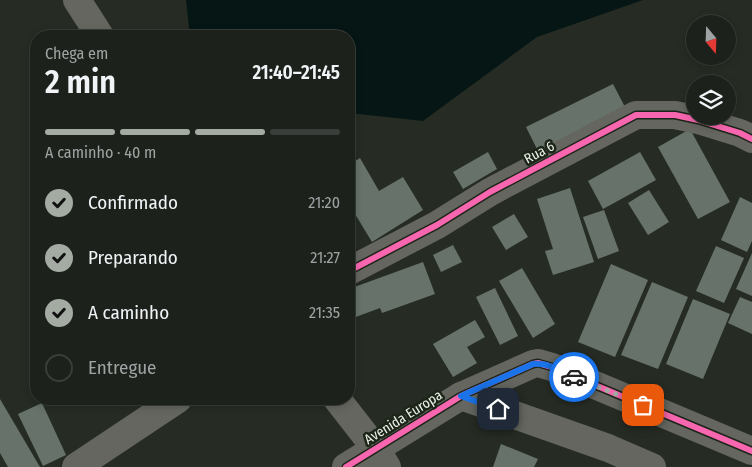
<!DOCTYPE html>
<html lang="pt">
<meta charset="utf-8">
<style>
:root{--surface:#1c211b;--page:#252924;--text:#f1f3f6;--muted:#a0a3a3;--line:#3a3e3a;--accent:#a4aba2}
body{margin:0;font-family:"Fira Sans Condensed",sans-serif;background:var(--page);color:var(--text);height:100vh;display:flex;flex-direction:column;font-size:19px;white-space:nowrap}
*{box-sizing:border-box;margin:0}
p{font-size:16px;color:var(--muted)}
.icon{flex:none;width:28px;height:28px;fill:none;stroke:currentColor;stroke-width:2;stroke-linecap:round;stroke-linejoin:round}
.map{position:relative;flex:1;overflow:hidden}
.panel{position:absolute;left:30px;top:30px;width:325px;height:375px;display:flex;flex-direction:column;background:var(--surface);border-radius:20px;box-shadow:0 2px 8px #0003,0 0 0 1px var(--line)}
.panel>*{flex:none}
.needle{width:32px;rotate:161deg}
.fabs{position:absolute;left:686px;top:15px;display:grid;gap:10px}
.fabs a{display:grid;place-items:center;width:50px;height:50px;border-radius:50%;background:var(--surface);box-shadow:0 2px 8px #0003,0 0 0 1px var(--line);font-size:25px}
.pin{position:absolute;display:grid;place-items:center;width:42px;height:42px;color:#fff;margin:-21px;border-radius:10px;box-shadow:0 2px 8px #0006}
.courier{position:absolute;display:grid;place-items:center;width:50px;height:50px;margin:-25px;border:4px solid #1a73e8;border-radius:50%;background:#fff;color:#222;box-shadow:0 1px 6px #0007}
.summary em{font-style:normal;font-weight:600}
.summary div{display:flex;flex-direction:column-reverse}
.summary{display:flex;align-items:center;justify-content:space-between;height:85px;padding:0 15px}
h1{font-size:32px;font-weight:600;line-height:38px}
.bar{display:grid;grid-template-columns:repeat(4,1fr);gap:8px 5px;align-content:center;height:60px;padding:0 15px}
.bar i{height:6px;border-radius:4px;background:var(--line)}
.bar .selected{background:var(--accent)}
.bar p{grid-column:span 4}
ol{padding:0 15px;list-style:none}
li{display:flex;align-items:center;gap:15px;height:55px}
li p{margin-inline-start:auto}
li .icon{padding:5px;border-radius:50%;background:var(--accent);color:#111;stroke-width:4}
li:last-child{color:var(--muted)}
li i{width:28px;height:28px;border:2px solid var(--line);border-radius:50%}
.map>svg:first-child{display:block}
.water{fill:#051614}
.building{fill:#67736a}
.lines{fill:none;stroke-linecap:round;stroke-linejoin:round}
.minor{stroke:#64665f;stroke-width:28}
.cycleway-casing{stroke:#1c2518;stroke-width:9}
.cycleway{stroke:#f766af;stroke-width:6}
.done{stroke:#a4aba2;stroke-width:5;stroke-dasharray:0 9}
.route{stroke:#1a73e8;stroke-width:6}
.labels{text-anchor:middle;stroke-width:5;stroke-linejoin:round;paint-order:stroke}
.street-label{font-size:14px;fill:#e8efe6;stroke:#1c2518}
</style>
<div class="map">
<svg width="752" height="467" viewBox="0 0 752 467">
<rect width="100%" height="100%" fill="#262c24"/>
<!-- water -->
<path class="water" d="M 186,0 L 643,0 L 537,37 L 423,121 L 349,113 L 349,36 L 190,36 Z"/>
<!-- building -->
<g class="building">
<path d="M 613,84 L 626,109 L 538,151 L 526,127 Z"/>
<path d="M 690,129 L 730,202 L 698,219 L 658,147 Z"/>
<path d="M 488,152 L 497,169 L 463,189 L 453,172 Z"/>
<path d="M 640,152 L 656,180 L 603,209 L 588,181 Z"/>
<path d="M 360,158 L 379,191 L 403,177 L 423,210 L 372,242 L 349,204 L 349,165 Z"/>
<path d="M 570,188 L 594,262 L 553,275 L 545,251 L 553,249 L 537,199 Z"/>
<path d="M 649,190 L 669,222 L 648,235 L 628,203 Z"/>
<path d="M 740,197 L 752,203 L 752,241 L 747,252 L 721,240 Z"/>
<path d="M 604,210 L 619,251 L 598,259 L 583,217 Z"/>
<path d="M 514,214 L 528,237 L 506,250 L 492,227 Z"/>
<path d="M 453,245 L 462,262 L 441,272 L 433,255 Z"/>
<path d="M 716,246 L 744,258 L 724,303 L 696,291 Z"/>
<path d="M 752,253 L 752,296 L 736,289 Z"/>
<path d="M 423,262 L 435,294 L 382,313 L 380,308 L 353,318 L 349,305 L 349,289 Z"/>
<path d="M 611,264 L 648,280 L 615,357 L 578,342 Z"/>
<path d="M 522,268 L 555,324 L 533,338 L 499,281 Z"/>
<path d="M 652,282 L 688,297 L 658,369 L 621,355 Z"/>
<path d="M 495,288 L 518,336 L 500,345 L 476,297 Z"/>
<path d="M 740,297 L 752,302 L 752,334 L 728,323 Z"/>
<path d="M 693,299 L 730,314 L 703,379 L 666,364 Z"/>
<path d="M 475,320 L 485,337 L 467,347 L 477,363 L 453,377 L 433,344 Z"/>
<path d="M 0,399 L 40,467 L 8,467 L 0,453 Z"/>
<path d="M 42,403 L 66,455 L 43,466 L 18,414 Z"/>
<path d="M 501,444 L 538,459 L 534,467 L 493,467 Z"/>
</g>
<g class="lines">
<!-- minor -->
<g class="minor">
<path d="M 77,0 L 100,36"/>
<path d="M 349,271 L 437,225 L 490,192 L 636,115 L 675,115 L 698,120 L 740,133 L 752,139"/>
<path d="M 461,396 L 608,448 L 652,467"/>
<path d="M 337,399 L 376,449 L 387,467"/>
<path d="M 76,467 L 178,399"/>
<path d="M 346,467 L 461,396 L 533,364 L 538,363 L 552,367 L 752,451"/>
</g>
<!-- cycleway casing -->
<g class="cycleway-casing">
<g id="cycleway">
<path d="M 349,271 L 437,225 L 490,192 L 636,115 L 675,115 L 698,120 L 740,133 L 752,139"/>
<path d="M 346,467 L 461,396 L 533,364 L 538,363 L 552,367 L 752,451"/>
</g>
</g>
<!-- cycleway -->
<use href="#cycleway" class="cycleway"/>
</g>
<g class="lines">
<!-- done -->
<path class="done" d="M 574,377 L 643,405"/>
<!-- route -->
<path class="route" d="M 498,409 L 461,396 L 533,364 C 546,362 562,371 574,377"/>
</g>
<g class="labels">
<!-- street labels -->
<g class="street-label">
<text transform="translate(539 152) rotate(-28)" y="5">Rua 6</text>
<text transform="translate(403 417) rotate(-32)" y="5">Avenida Europa</text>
</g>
</g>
</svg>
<div class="fabs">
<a><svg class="needle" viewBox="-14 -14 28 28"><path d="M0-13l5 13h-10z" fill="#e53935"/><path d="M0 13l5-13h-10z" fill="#a0a3a3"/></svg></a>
<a><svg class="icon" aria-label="layers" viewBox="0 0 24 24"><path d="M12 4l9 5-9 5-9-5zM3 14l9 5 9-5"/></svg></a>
</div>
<div class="pin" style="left:643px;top:405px;background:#ea580c"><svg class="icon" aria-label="bag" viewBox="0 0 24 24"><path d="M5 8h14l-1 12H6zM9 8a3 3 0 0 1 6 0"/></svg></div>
<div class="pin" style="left:498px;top:409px;background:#1f2937"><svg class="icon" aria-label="home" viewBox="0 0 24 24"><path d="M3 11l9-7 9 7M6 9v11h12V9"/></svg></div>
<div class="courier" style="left:574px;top:377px"><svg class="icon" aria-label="car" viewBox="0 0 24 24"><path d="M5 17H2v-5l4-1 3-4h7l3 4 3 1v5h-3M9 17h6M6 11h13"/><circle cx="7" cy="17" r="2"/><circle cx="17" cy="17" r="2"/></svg></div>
<section class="panel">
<div class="summary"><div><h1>2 min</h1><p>Chega em</p></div><em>21:40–21:45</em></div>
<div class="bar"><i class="selected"></i><i class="selected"></i><i class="selected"></i><i></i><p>A caminho · 40 m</p></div>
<ol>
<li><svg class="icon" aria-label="check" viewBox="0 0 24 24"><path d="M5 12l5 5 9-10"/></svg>Confirmado<p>21:20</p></li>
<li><svg class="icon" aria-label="check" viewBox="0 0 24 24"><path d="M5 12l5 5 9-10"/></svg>Preparando<p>21:27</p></li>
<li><svg class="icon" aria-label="check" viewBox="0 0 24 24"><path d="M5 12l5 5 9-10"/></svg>A caminho<p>21:35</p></li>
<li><i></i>Entregue</li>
</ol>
</section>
</div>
